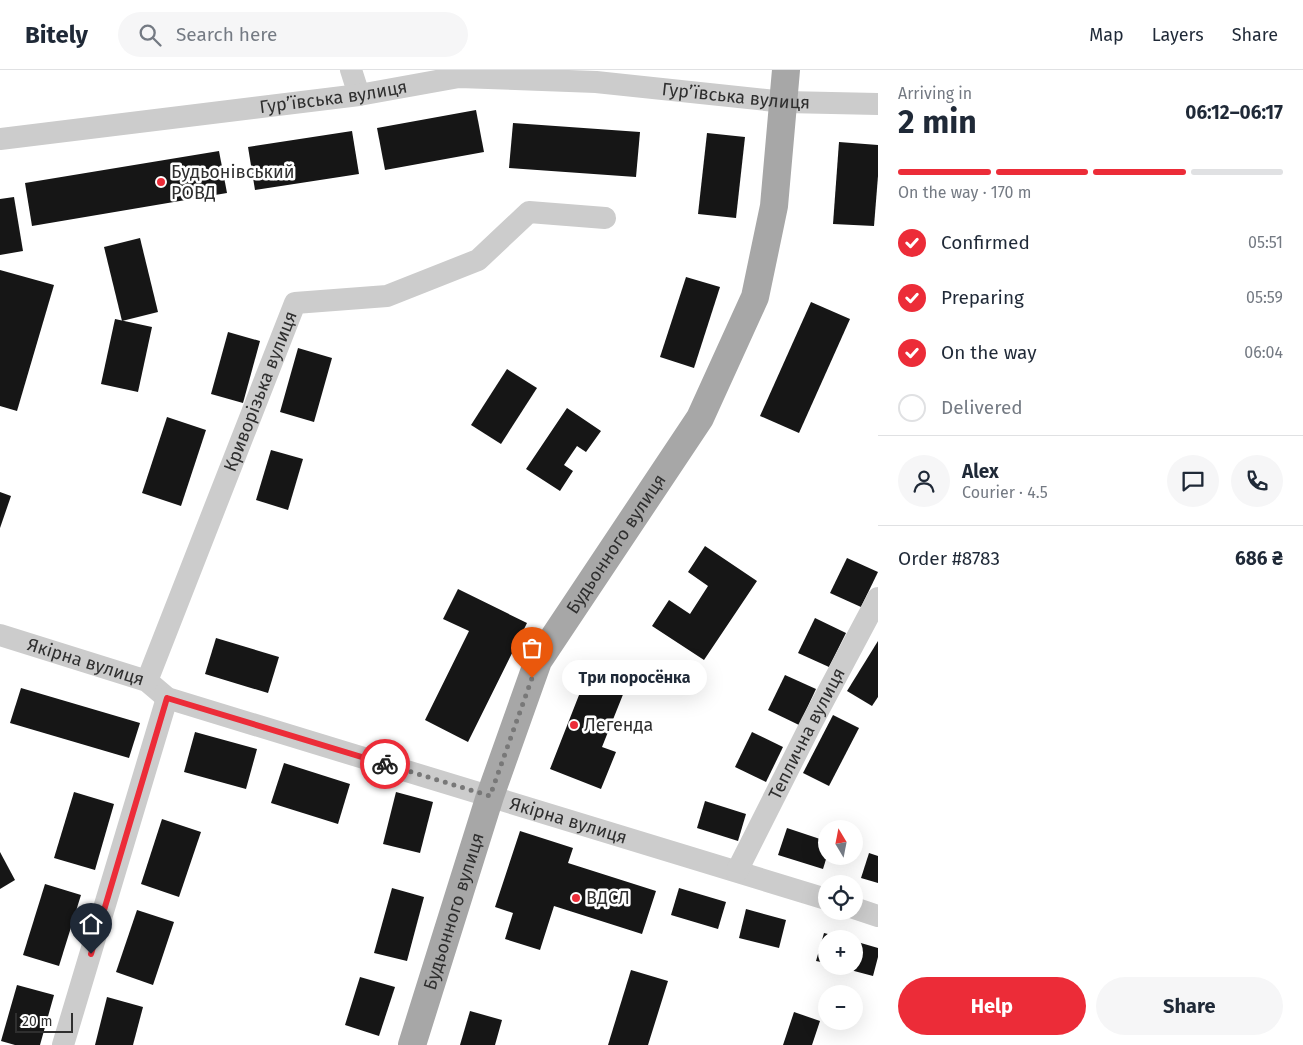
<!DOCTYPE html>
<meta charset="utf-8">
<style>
:root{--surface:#fff;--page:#f6f6f7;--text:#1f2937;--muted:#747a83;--line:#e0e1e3;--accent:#ec2c38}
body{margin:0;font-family:"Fira Sans",sans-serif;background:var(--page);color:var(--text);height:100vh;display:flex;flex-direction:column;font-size:19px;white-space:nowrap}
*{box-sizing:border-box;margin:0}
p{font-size:16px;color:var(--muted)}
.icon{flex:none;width:28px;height:28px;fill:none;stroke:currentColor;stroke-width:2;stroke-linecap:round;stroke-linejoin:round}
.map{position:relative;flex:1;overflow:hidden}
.details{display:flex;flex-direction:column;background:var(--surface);width:425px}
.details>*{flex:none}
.needle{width:32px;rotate:350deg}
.fabs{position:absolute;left:818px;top:750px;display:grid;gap:10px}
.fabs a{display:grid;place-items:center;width:45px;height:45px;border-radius:50%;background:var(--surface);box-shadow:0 5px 20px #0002;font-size:25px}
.scale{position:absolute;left:15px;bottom:12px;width:58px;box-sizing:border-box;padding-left:5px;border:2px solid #2f2f2f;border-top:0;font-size:14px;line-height:18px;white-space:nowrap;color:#2f2f2f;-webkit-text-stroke:4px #fff;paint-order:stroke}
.pin{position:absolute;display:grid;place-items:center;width:42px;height:42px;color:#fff;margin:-51px -21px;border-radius:50% 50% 50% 0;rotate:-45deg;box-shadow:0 0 5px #0007}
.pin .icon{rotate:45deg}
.courier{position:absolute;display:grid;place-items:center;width:50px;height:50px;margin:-25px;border:4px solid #ec2c38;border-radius:50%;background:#fff;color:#222;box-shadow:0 1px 6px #0007}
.bubble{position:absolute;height:35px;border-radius:18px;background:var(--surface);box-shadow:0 5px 20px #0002;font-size:16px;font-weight:700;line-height:35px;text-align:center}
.summary em{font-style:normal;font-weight:700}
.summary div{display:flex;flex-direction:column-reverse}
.summary{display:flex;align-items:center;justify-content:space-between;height:85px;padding:0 20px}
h1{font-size:32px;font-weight:700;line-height:38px}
.bar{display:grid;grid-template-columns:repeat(4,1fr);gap:8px 5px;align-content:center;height:60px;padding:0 20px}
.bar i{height:6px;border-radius:4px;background:var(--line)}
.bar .on{background:var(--accent)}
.bar p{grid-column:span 4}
.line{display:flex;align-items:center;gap:12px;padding:0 20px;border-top:1px solid var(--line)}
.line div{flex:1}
.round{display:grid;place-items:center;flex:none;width:52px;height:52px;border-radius:26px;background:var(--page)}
ol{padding:0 20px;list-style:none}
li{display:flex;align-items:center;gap:15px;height:55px}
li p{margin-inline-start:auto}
li .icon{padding:5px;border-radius:50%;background:var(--accent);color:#fff;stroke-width:4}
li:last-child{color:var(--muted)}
li i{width:28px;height:28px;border:2px solid var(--line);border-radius:50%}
.action{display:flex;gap:10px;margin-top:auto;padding:10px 20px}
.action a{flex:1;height:58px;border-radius:30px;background:var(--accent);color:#fff;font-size:20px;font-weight:700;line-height:58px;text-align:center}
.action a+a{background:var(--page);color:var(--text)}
header{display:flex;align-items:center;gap:30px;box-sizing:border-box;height:70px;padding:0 25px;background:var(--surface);border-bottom:1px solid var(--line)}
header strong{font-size:24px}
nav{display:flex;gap:28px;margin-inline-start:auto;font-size:18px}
.search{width:350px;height:45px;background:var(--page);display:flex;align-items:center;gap:12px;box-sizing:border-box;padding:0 18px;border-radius:28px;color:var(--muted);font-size:19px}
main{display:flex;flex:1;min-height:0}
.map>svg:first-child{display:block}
.building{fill:#161616}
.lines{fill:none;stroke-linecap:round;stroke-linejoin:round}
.minor{stroke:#ccc;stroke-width:22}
.major{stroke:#a7a7a7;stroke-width:28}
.done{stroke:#787878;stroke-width:5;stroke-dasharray:0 9}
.route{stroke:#ec2c38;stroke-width:6}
.poi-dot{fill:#ec2c38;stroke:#fff;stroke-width:2}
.labels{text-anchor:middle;stroke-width:5;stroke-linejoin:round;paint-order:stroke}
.street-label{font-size:18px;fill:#2f2f2f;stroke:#fff}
.poi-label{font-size:18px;fill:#2f2f2f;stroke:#fff;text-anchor:start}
</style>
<header>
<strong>Bitely</strong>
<div class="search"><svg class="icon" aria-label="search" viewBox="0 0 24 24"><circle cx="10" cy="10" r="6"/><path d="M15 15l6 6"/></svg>Search here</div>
<nav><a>Map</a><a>Layers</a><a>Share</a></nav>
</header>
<main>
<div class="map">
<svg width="878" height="975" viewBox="0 0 878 975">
<rect width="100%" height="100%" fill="#fff"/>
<!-- building -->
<g class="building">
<path d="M 476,40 L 484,82 L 385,100 L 377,58 Z"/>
<path d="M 513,53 L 640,62 L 636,107 L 509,98 Z"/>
<path d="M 352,61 L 359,104 L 255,120 L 248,77 Z"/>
<path d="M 707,63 L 745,67 L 736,148 L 698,144 Z"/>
<path d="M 839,72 L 878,75 L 878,106 L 874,156 L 833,154 Z"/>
<path d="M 219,81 L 227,123 L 32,156 L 25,113 Z"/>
<path d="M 14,127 L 23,181 L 0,185 L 0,129 Z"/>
<path d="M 140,168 L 158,242 L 122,251 L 104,177 Z"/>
<path d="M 0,200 L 54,215 L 17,341 L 0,336 Z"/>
<path d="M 686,207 L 720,217 L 694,298 L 660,287 Z"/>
<path d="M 811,232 L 850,249 L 799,363 L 760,346 Z"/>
<path d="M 115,249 L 152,257 L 138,322 L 101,314 Z"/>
<path d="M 228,262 L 260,271 L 243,333 L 211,324 Z"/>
<path d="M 298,278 L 332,288 L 314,352 L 280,342 Z"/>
<path d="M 507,299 L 537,318 L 501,374 L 471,355 Z"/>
<path d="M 567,338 L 601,361 L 586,382 L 577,376 L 564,395 L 573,401 L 560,421 L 526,399 Z"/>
<path d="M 167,347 L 206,360 L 181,436 L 142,423 Z"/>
<path d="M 271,380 L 303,389 L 288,440 L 256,430 Z"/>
<path d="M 0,422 L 11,426 L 0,458 Z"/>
<path d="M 705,476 L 757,511 L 704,590 L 652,556 L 669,530 L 690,544 L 708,516 L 688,502 Z"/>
<path d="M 847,488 L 878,502 L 861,537 L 830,523 Z"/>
<path d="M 458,519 L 527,553 L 468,672 L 425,650 L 469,561 L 443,549 Z"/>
<path d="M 815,548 L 846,563 L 829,597 L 798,583 Z"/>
<path d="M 216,568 L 279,587 L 268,623 L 205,604 Z"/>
<path d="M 878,571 L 878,627 L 872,636 L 847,621 Z"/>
<path d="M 590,597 L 628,612 L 602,677 L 616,682 L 601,719 L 550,699 Z"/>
<path d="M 785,605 L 816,619 L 799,655 L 768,640 Z"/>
<path d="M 21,618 L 140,653 L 129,688 L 10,653 Z"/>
<path d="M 833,645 L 859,658 L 829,716 L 803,703 Z"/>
<path d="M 195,662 L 257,679 L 246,719 L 184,702 Z"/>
<path d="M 752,662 L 783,677 L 766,712 L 735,697 Z"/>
<path d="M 284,693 L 350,714 L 338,754 L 271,733 Z"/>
<path d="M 74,722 L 114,734 L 95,800 L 54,788 Z"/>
<path d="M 396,722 L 433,732 L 420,783 L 383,774 Z"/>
<path d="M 705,731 L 746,744 L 738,771 L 697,758 Z"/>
<path d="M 162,749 L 201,762 L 179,827 L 141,814 Z"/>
<path d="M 787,758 L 826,771 L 827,786 L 823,799 L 778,785 Z"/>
<path d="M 520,761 L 573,778 L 568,793 L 656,821 L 642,864 L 554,836 L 540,880 L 505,869 L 513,843 L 495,837 Z"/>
<path d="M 0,782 L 15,810 L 0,819 Z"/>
<path d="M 869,783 L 878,786 L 878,813 L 861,808 Z"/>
<path d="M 45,814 L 81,825 L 59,896 L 23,885 Z"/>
<path d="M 392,818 L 424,827 L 407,891 L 374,883 Z"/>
<path d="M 679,818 L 726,832 L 718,859 L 671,845 Z"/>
<path d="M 746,839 L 786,850 L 779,878 L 739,868 Z"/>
<path d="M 137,840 L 174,852 L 153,915 L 116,902 Z"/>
<path d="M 824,863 L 844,868 L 826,869 L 826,893 L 816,891 Z"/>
<path d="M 854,871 L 878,878 L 878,887 L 873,906 L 839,897 L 854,896 Z"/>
<path d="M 631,900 L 668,911 L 648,975 L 608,975 Z"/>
<path d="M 360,907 L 395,917 L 379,966 L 345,955 Z"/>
<path d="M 17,915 L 54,925 L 40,975 L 15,975 L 1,971 Z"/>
<path d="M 107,927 L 143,937 L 133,975 L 95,975 Z"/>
<path d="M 470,941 L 502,950 L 495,975 L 460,975 Z"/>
<path d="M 794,942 L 820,951 L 812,975 L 783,975 Z"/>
</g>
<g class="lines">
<!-- minor -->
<g class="minor">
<path d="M 351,0 L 359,25"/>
<path id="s1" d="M 0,69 L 359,25 L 459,7 L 596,12 L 785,32 L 878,34"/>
<path id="s2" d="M 0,565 L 147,611 L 167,628 L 826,829"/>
<path id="s3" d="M 147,611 L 295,233 L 387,226 L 478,190 L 529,142 L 605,148"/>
<path id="s4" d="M 737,801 L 811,654 L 878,528"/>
<path d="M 854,838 L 878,846"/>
<path d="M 63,975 L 167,628"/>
</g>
<!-- major -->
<path class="major" id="s5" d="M 412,975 L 490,726 L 538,591 L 700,348 L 755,227 L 774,136 L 786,0"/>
</g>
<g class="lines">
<!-- done -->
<path class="done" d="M 385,694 L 490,726 L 532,608"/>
<!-- route -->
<path class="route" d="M 91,884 L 167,628 L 385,694"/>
</g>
<!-- markers -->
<g class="poi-dot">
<circle cx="161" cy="112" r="5"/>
<circle cx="574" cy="655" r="5"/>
<circle cx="576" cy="828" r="5"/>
</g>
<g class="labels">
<!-- street labels -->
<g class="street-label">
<text dy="6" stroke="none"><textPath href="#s1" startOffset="741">Гур’ївська вулиця</textPath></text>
<text dy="6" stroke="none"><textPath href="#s1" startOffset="336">Гур’ївська вулиця</textPath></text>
<text dy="6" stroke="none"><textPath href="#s3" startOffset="311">Криворізька вулиця</textPath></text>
<text dy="6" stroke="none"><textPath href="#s5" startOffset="545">Будьонного вулиця</textPath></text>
<text dy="6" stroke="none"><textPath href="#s2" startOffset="90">Якірна вулиця</textPath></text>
<text dy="6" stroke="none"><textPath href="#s4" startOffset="154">Теплична вулиця</textPath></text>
<text dy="6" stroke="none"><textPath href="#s2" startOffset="600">Якірна вулиця</textPath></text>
<text dy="6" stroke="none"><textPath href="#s5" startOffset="140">Будьонного вулиця</textPath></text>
</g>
<!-- poi labels -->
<g class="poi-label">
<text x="171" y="108">Будьонівський<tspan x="171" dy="21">РОВД</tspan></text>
<text x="584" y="661">Легенда</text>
<text x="586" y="834">ВДСЛ</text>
</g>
</g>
</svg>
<div class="fabs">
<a><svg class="needle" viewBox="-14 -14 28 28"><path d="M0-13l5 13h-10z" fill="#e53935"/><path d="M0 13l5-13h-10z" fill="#747a83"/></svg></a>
<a><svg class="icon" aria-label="locate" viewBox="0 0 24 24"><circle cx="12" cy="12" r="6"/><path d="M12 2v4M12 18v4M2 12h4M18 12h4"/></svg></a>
<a>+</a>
<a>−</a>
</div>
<div class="scale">20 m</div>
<div class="pin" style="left:532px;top:608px;background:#ea580c"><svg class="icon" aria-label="bag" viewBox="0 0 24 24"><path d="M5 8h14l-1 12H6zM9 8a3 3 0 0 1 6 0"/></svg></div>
<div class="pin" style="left:91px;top:884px;background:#1f2937"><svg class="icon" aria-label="home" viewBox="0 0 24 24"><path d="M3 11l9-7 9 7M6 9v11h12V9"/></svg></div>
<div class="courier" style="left:385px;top:694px"><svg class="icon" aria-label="bike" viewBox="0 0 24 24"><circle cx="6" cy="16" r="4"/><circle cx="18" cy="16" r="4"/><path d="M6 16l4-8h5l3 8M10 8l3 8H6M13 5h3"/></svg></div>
<div class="bubble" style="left:562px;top:590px;width:145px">Три поросёнка</div>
</div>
<section class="details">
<div class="summary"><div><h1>2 min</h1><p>Arriving in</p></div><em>06:12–06:17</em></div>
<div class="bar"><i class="on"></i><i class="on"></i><i class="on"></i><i></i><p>On the way · 170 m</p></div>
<ol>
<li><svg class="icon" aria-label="check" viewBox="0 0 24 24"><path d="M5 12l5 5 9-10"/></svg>Confirmed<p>05:51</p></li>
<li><svg class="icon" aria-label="check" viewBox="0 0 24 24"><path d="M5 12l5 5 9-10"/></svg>Preparing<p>05:59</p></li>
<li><svg class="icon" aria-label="check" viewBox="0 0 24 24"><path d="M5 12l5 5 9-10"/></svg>On the way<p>06:04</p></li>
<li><i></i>Delivered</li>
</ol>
<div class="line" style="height:90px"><a class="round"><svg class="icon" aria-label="person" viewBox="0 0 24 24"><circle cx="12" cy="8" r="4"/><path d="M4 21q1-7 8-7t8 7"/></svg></a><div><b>Alex</b><p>Courier · 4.5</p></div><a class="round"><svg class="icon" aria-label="chat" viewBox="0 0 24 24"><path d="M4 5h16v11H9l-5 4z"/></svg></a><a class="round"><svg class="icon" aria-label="phone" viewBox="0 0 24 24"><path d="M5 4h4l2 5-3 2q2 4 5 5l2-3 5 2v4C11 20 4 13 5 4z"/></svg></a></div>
<div class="line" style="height:65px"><div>Order #8783</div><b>686 ₴</b></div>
<div class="action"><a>Help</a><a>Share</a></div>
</section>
</main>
